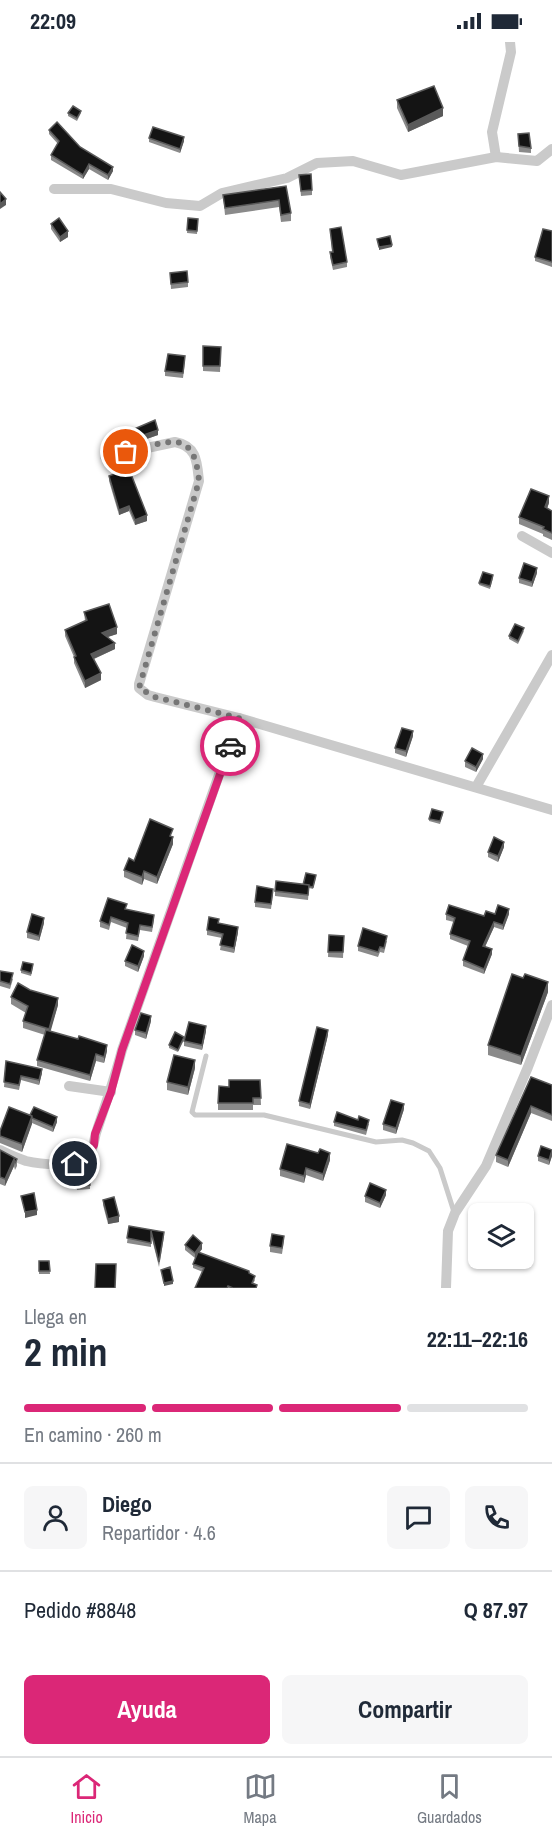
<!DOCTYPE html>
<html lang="es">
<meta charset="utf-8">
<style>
:root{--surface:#fff;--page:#f6f6f7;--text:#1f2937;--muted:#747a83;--line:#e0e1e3;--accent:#db2777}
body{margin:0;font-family:"Archivo Narrow",sans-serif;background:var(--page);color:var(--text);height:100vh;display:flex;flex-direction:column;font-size:22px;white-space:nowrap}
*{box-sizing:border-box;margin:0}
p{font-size:20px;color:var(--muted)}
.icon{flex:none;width:33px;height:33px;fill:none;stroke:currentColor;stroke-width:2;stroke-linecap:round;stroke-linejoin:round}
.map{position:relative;height:1246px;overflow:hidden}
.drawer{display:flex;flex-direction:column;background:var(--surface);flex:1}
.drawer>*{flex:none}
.fabs{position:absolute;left:468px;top:1161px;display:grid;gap:12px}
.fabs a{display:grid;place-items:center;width:66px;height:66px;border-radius:9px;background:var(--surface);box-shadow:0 2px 4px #0004;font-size:30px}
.pin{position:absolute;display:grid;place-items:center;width:51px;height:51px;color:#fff;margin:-26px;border:3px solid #fff;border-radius:50%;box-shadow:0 2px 6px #0007}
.courier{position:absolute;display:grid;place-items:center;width:60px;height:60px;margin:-30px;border:4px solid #db2777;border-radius:50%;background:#fff;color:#222;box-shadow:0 2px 8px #0007}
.overview em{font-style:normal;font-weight:700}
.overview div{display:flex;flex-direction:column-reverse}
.overview{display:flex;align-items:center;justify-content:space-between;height:102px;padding:0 24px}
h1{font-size:39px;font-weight:700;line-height:45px}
.bar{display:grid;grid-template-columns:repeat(4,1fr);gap:9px 6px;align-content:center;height:72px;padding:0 24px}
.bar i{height:8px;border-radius:4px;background:var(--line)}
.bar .current{background:var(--accent)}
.bar p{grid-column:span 4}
.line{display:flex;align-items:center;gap:15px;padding:0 24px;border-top:2px solid var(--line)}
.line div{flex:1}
.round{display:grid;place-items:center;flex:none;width:63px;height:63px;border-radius:9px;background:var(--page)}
.primary-button{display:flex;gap:12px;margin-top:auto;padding:12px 24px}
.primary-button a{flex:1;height:69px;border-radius:9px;background:var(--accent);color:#fff;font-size:24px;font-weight:700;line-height:69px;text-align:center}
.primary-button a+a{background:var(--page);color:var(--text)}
.status{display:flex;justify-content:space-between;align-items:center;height:42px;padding:0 30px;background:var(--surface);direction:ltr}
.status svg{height:16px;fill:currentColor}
.dock{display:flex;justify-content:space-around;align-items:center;height:84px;border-top:2px solid var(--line);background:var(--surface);font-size:16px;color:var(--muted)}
.dock a{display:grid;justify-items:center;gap:3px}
.dock .current{color:var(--accent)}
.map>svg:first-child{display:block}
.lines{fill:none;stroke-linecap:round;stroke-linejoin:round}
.lane{stroke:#cacaca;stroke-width:5}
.street{stroke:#cacaca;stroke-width:10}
.wall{fill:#8a8a8a}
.shaded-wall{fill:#5a5a5a}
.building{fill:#141414;stroke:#5a5a5a;stroke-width:1.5}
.done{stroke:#767676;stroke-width:6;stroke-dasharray:0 10.8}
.route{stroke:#db2777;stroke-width:8}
</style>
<div class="status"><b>22:09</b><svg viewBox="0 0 49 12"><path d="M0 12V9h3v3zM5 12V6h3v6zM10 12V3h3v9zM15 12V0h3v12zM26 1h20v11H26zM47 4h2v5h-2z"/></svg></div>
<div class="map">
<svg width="552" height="1246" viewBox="0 0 552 1246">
<rect width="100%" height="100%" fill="#fff"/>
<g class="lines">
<!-- lane -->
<path class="lane" d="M 206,1014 L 192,1070 L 195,1073 L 264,1073 L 376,1100 L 402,1098 L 413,1101 L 429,1109 L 440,1126 L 454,1170"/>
<!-- street -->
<g class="street">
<path d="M 496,115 L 492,90 L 511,10 L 510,0"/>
<path d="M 54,147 L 111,147 L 166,161 L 200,164 L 222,151 L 287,136 L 317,121 L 353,119 L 401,133 L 496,115 L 537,119 L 552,107"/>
<path d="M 105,415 L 175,400 C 197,404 197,420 199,439 L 139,642 L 139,646 L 148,653 L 155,655 L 239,676 L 552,768"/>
<path d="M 522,494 L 552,511"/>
<path d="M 476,745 L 552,613"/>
<path d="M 69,1044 L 111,1050"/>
<path d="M 0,1108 C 8,1112 17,1116 26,1119 C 39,1122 75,1126 85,1117 C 95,1109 93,1098 97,1088 C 106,1061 115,1035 122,1008 L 239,676"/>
<path d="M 446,1246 L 448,1189 L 455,1171 L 486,1124 L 528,1025 L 552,963"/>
</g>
</g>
<!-- wall -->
<g class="wall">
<path d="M 397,58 L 443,74 L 408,90 L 397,66 Z"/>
<path d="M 68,71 L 81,71 L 77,79 L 68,74 Z"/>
<path d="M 49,88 L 80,105 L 113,129 L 108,138 L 89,127 L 83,137 L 51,118 L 51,113 L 58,102 L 49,92 Z"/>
<path d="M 518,92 L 531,106 L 531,111 L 519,110 Z"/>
<path d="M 149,96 L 184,99 L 180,111 L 149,100 Z"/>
<path d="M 299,133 L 312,148 L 312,153 L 301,154 Z"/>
<path d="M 286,144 L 291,171 L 291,179 L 281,180 L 279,165 L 225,173 L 223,153 Z"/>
<path d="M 188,176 L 198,177 L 197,192 L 187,191 Z"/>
<path d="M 51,182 L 68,195 L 60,200 L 51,187 Z"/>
<path d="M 330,187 L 347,220 L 347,225 L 333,228 L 330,215 L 330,210 L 332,210 Z"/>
<path d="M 552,189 L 552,225 L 535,219 L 535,215 Z"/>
<path d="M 170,231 L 188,240 L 188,245 L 171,247 Z"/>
<path d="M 203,304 L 221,305 L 220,330 L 203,329 Z"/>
<path d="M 185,319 L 183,336 L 165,334 L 165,329 Z"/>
<path d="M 132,388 L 158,393 L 135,401 L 132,393 Z"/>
<path d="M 109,434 L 147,479 L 135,483 L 129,469 L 119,473 L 109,439 Z"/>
<path d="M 549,461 L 547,466 L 552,469 L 552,498 L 543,494 L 543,492 L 519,482 L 519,475 Z"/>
<path d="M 537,531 L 532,545 L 519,541 L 519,536 Z"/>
<path d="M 493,536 L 490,547 L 479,543 L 479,541 Z"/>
<path d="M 84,570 L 117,592 L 107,595 L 115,607 L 94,617 L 101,638 L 85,646 L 74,621 L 74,615 L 65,594 L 65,588 L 85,579 Z"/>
<path d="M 524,589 L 518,602 L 509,597 L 509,594 Z"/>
<path d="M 413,694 L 406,715 L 395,711 L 395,706 Z"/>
<path d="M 483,717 L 476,730 L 465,725 L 465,719 Z"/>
<path d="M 443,772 L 440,782 L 429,779 L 429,777 Z"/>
<path d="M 173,795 L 173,802 L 157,842 L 144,837 L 142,843 L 124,835 L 124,828 L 134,819 Z"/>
<path d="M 504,805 L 498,820 L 488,815 L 488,810 Z"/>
<path d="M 316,835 L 313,847 L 309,846 L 308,858 L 275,854 L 275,849 L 303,843 Z"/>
<path d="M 273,852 L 271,867 L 255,865 L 255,860 Z"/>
<path d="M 127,868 L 154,878 L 152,890 L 140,888 L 138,899 L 126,897 L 127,886 L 111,880 L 109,888 L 100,885 L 100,879 Z"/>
<path d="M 446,872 L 484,874 L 509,872 L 503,888 L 494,885 L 485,905 L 492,912 L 484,932 L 463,924 L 463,918 L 468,904 L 450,897 L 450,892 L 454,880 L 446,878 Z"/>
<path d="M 44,881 L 39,899 L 27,896 L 27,890 Z"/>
<path d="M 219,881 L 238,890 L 234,911 L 220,908 L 222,896 L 207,893 L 207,888 Z"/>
<path d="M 329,893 L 344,894 L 343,916 L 328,915 Z"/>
<path d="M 387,899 L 384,911 L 380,910 L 378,915 L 358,909 L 358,904 Z"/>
<path d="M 144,914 L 138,930 L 125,924 L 125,919 Z"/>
<path d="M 33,925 L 31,934 L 21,931 L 21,928 Z"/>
<path d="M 0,929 L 13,937 L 10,947 L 0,944 Z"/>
<path d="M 523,936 L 548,950 L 521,1023 L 488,1013 L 488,1003 Z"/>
<path d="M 11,955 L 58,963 L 50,989 L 107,1009 L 104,1021 L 96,1019 L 90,1039 L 37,1024 L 37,1018 L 45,993 L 23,986 L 23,979 L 26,971 L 11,962 Z"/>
<path d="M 151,979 L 146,997 L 135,993 L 135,988 Z"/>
<path d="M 206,989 L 202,1008 L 184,1004 L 184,999 Z"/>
<path d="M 328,993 L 310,1067 L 299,1064 L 299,1059 Z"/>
<path d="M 184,998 L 178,1010 L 169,1006 L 169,1003 Z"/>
<path d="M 6,1019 L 42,1031 L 39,1043 L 21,1038 L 19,1048 L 4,1045 Z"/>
<path d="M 195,1026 L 188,1053 L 167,1048 L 167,1040 Z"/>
<path d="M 531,1035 L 552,1043 L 552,1079 L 531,1071 L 508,1125 L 496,1120 L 496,1113 Z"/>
<path d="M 260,1038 L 261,1063 L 253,1063 L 253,1068 L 218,1068 L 218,1061 Z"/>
<path d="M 404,1067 L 396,1092 L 383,1088 L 383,1082 Z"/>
<path d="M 30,1073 L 57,1080 L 53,1090 L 32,1081 L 22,1110 L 0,1101 L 0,1094 Z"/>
<path d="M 358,1078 L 369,1082 L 366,1093 L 334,1084 L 334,1080 Z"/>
<path d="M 0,1108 L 17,1117 L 17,1124 L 15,1128 L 14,1124 L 5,1144 L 0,1142 Z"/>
<path d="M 552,1108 L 552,1114 L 549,1123 L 538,1119 L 538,1114 Z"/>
<path d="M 330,1118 L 323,1139 L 306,1133 L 304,1141 L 280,1134 L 280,1127 Z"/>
<path d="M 73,1125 L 90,1143 L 90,1147 L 77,1148 Z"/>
<path d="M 386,1153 L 380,1166 L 365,1160 L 365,1154 Z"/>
<path d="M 103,1158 L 119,1180 L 108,1182 L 103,1163 Z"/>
<path d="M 129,1184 L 164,1195 L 159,1225 L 151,1193 L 151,1205 L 127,1201 Z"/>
<path d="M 284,1199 L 282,1212 L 270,1210 L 270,1204 Z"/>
<path d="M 185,1203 L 202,1207 L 199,1211 L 249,1231 L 255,1238 L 253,1242 L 257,1246 L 195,1246 L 203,1230 L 193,1226 L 193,1222 L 196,1214 L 195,1216 L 185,1208 Z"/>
<path d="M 39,1219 L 49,1219 L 50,1232 L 39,1232 Z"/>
</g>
<!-- shaded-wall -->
<g class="shaded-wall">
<path d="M 443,66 L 443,74 L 408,90 L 408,83 Z"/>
<path d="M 184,95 L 184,99 L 180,111 L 180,107 Z"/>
<path d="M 89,122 L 89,127 L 83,137 L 83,133 Z"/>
<path d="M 113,125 L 113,129 L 108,138 L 108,133 Z"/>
<path d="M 6,157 L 6,163 L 0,167 L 0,162 Z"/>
<path d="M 68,189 L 68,195 L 60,200 L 60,195 Z"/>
<path d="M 392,203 L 392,205 L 379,208 L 379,205 Z"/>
<path d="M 158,388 L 158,393 L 135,401 L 135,396 Z"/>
<path d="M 549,454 L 549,461 L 545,472 L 545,465 Z"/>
<path d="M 129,464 L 129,469 L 119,473 L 119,468 Z"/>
<path d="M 147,473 L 147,479 L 135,483 L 135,478 Z"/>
<path d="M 537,526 L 537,531 L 532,545 L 532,540 Z"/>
<path d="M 117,585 L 117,592 L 102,597 L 102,591 Z"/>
<path d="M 115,601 L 115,607 L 91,618 L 91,612 Z"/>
<path d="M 101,631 L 101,638 L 85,646 L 85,639 Z"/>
<path d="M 413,689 L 413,694 L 406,715 L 406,709 Z"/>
<path d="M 483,712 L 483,717 L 476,730 L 476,725 Z"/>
<path d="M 173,795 L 173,802 L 157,842 L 157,835 Z"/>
<path d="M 504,800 L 504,805 L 498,820 L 498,814 Z"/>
<path d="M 144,829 L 144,837 L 142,843 L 142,835 Z"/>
<path d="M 509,867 L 509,872 L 503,888 L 503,883 Z"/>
<path d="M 44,876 L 44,881 L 39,899 L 39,894 Z"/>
<path d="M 494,880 L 494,885 L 483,909 L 483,904 Z"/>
<path d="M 238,885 L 238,890 L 234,911 L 234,906 Z"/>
<path d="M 492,907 L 492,912 L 484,932 L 484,927 Z"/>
<path d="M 144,909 L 144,914 L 138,930 L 138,924 Z"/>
<path d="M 548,940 L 548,950 L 521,1023 L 521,1014 Z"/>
<path d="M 58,956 L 58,963 L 49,995 L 49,987 Z"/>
<path d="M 151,974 L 151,979 L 146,997 L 146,991 Z"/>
<path d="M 206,984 L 206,989 L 202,1008 L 202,1003 Z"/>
<path d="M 328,988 L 328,993 L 310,1067 L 310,1062 Z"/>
<path d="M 107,1003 L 107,1009 L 104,1021 L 104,1015 Z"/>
<path d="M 96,1012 L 96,1019 L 90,1039 L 90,1033 Z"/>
<path d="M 195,1018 L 195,1026 L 188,1053 L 188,1045 Z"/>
<path d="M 42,1027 L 42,1031 L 39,1043 L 39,1038 Z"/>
<path d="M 404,1062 L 404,1067 L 396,1092 L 396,1086 Z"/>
<path d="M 531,1064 L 531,1071 L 508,1125 L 508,1118 Z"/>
<path d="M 32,1074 L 32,1082 L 22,1110 L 22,1102 Z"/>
<path d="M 57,1075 L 57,1080 L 53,1090 L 53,1085 Z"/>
<path d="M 552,1108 L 552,1114 L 549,1123 L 549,1118 Z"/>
<path d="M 330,1111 L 330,1118 L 323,1139 L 323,1132 Z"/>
<path d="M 14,1117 L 14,1124 L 5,1144 L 5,1137 Z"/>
<path d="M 306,1126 L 306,1133 L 304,1141 L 304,1134 Z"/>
<path d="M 386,1148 L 386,1153 L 380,1166 L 380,1161 Z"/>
<path d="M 37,1168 L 37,1173 L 25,1176 L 25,1170 Z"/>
<path d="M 119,1174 L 119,1180 L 108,1182 L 108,1177 Z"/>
<path d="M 202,1201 L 202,1207 L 195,1216 L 195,1211 Z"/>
<path d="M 173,1239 L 173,1242 L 164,1244 L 164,1241 Z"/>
</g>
<!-- building -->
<g class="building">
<path d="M 434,44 L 443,66 L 408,83 L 397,58 Z"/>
<path d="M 73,64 L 81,69 L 77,76 L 68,71 Z"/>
<path d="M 57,80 L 80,105 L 113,125 L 108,133 L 89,122 L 83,133 L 51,113 L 59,99 L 49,88 Z"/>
<path d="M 153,85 L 184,95 L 180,107 L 149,96 Z"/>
<path d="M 529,91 L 531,106 L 519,104 L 518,92 Z"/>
<path d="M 311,132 L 312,148 L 301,149 L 299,133 Z"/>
<path d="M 286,144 L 291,171 L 281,173 L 279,158 L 225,166 L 223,153 Z"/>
<path d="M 0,150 L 6,157 L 0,162 Z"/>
<path d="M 59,176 L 68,189 L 60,195 L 51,182 Z"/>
<path d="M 188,176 L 198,177 L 197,189 L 187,188 Z"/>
<path d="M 341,185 L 347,220 L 333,223 L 330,210 L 333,210 L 330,187 Z"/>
<path d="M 543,187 L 552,189 L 552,220 L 535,215 Z"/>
<path d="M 390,194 L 392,203 L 379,205 L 377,197 Z"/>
<path d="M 187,229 L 188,240 L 171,242 L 170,231 Z"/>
<path d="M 203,304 L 221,305 L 220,324 L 203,324 Z"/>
<path d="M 168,312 L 185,314 L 183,331 L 165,329 Z"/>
<path d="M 155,378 L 158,388 L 135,396 L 132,388 Z"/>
<path d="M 129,427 L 147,473 L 135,478 L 129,464 L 119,468 L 109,434 Z"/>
<path d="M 531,447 L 549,454 L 545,465 L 552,469 L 552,491 L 543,487 L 544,485 L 519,475 Z"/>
<path d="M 524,521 L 537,526 L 532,540 L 519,536 Z"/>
<path d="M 483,530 L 493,533 L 490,544 L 479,541 Z"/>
<path d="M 109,562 L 117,585 L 102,591 L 115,601 L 91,612 L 101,631 L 85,639 L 74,615 L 76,614 L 65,588 L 87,578 L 84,570 Z"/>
<path d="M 515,582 L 524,586 L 518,599 L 509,594 Z"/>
<path d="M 402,686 L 413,689 L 406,709 L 395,706 Z"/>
<path d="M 472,706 L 483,712 L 476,725 L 465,719 Z"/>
<path d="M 432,767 L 443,770 L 440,779 L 429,777 Z"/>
<path d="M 150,777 L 173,787 L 170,794 L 173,795 L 157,835 L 144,829 L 142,835 L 124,828 L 129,816 L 134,819 Z"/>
<path d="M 494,795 L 504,800 L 498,814 L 488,810 Z"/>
<path d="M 306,831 L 316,833 L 313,845 L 303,843 Z"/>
<path d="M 276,839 L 309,843 L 308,853 L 275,849 Z"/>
<path d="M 257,844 L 273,847 L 271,862 L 255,860 Z"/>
<path d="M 108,856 L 127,862 L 125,867 L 154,873 L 152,885 L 140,883 L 138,894 L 126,891 L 128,881 L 111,875 L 109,883 L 100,879 Z"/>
<path d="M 449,863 L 484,874 L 486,869 L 495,872 L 498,863 L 509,867 L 503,883 L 494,880 L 483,904 L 492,907 L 484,927 L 463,918 L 470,899 L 450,892 L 455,876 L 446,872 Z"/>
<path d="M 32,872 L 44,876 L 39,894 L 27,890 Z"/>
<path d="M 209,875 L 219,877 L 218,881 L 238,885 L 234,906 L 220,903 L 223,892 L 207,888 Z"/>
<path d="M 363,886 L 387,894 L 384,906 L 380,905 L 378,910 L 358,904 Z"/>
<path d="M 329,893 L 344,894 L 343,910 L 328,910 Z"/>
<path d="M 132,903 L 144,909 L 138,924 L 125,919 Z"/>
<path d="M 23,920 L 33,922 L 31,931 L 21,928 Z"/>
<path d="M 0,929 L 13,931 L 10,942 L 0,939 Z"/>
<path d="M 512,932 L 523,936 L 525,932 L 548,940 L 521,1014 L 488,1003 Z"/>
<path d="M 18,941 L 30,948 L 58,956 L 49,987 L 23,979 L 28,964 L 11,955 Z"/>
<path d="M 141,971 L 151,974 L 146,991 L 135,988 Z"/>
<path d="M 189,980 L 206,984 L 202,1003 L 184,999 Z"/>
<path d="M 317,985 L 328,988 L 310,1062 L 299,1059 Z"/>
<path d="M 46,988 L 78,997 L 79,994 L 107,1003 L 104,1015 L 96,1012 L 90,1033 L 37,1018 Z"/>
<path d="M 175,990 L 184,995 L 178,1008 L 169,1003 Z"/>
<path d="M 174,1013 L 195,1018 L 188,1045 L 167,1040 Z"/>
<path d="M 6,1019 L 42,1027 L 39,1038 L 21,1034 L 19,1043 L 4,1040 Z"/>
<path d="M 531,1035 L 552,1043 L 552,1073 L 531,1064 L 508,1118 L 496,1113 Z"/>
<path d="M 229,1038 L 260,1038 L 261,1056 L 253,1056 L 253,1061 L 218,1061 L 219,1044 L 229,1045 Z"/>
<path d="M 391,1058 L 404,1062 L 396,1086 L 383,1082 Z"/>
<path d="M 9,1065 L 32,1074 L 22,1102 L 0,1094 L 0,1089 Z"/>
<path d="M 34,1065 L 57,1075 L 53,1085 L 32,1076 L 32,1074 L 30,1073 Z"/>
<path d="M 337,1070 L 358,1078 L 359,1074 L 369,1078 L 366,1088 L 334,1080 Z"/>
<path d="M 287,1102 L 318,1111 L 320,1107 L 330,1111 L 323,1132 L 306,1126 L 304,1134 L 280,1127 Z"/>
<path d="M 541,1104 L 552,1108 L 549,1118 L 538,1114 Z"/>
<path d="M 0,1108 L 17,1117 L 15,1121 L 14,1117 L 5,1137 L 0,1135 Z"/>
<path d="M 88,1123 L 90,1143 L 77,1144 L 73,1125 Z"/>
<path d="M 370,1141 L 386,1148 L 380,1161 L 365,1154 Z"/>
<path d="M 34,1151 L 37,1168 L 25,1170 L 21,1154 Z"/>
<path d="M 114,1155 L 119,1174 L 108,1177 L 103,1158 Z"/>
<path d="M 129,1184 L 164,1190 L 159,1220 L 151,1189 L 151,1201 L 127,1196 Z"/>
<path d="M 272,1192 L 284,1194 L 282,1206 L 270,1204 Z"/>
<path d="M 193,1193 L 202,1201 L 195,1211 L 185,1203 Z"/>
<path d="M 198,1210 L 249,1229 L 249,1231 L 255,1234 L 252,1241 L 257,1243 L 256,1246 L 233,1246 L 228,1244 L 227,1246 L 195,1246 L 204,1226 L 193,1222 Z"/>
<path d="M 39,1219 L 49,1219 L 50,1229 L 39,1229 Z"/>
<path d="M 96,1222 L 116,1222 L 115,1246 L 95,1246 Z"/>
<path d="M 170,1225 L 173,1239 L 164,1241 L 161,1228 Z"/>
</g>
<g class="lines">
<!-- done -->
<path class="done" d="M 126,410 C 167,401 194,383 199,439 L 139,646 L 155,655 L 239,676 L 230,704"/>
<!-- route -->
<path class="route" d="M 75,1122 L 84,1118 L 94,1103 L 95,1092 L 111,1050 L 122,1008 L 230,704"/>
</g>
</svg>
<div class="fabs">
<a><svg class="icon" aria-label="layers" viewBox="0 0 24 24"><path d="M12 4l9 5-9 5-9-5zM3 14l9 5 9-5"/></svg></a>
</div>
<div class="pin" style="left:126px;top:410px;background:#ea580c"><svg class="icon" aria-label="bag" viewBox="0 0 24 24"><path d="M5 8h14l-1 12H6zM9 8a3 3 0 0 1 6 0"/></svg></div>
<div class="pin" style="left:75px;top:1122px;background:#1f2937"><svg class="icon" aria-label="home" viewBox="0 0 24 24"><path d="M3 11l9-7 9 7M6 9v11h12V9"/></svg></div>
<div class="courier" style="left:230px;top:704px"><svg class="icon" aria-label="car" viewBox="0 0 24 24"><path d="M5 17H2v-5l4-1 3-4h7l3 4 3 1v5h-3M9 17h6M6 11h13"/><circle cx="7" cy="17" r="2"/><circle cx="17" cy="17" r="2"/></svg></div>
</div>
<section class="drawer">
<div class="overview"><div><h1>2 min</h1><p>Llega en</p></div><em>22:11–22:16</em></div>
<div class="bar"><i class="current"></i><i class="current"></i><i class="current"></i><i></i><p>En camino · 260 m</p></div>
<div class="line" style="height:108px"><a class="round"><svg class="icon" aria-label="person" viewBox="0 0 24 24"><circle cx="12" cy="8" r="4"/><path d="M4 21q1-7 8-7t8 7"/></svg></a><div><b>Diego</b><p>Repartidor · 4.6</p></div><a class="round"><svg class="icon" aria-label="chat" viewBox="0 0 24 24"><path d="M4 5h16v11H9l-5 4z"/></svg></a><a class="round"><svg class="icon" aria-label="phone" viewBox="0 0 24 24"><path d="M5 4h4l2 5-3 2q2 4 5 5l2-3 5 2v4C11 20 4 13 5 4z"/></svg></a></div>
<div class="line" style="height:78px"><div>Pedido #8848</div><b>Q 87.97</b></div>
<div class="primary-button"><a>Ayuda</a><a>Compartir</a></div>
</section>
<nav class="dock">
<a class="current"><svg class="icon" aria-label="home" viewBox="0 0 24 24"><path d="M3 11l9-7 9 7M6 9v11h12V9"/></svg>Inicio</a>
<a><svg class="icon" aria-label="map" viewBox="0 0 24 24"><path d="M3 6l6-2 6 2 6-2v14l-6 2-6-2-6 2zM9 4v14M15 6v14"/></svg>Mapa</a>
<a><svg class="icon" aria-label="saved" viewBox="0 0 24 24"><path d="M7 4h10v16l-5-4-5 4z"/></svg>Guardados</a>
</nav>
